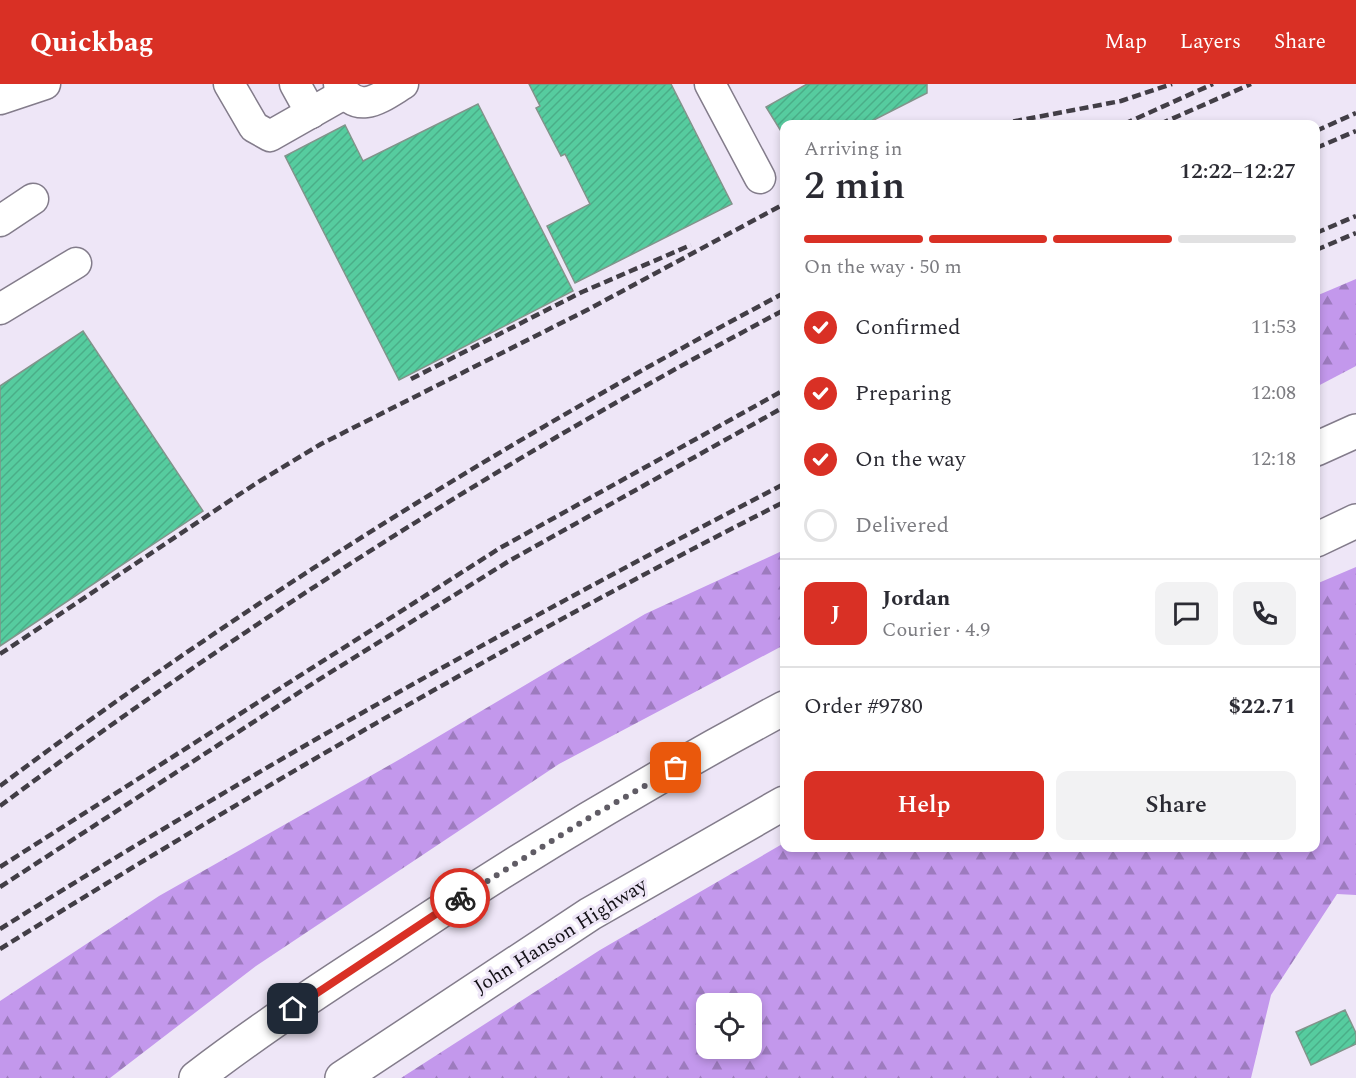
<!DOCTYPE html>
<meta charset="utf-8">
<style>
:root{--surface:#fff;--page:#f2f2f3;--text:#2b2b33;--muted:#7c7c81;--line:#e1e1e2;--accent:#d93025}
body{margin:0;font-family:Spectral,serif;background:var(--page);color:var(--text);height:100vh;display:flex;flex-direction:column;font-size:22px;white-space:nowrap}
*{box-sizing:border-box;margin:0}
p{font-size:20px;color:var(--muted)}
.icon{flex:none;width:33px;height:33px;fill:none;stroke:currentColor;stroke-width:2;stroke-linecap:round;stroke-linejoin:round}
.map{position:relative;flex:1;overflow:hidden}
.sheet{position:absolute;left:780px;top:36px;width:540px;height:732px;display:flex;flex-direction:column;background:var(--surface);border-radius:12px;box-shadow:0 3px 9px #0003}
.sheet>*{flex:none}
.fabs{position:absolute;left:696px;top:909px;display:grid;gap:12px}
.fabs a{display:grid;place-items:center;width:66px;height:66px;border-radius:12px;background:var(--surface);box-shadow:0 3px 9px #0003;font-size:30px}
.pin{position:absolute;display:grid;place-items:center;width:51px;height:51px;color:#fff;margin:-26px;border-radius:12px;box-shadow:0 3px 9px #0006}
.courier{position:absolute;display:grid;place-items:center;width:60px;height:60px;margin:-30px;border:4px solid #d93025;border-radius:50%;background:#fff;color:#222;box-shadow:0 2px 8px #0007}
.overview em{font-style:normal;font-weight:600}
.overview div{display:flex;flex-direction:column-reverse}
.overview{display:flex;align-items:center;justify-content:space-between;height:102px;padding:0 24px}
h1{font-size:39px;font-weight:600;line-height:45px}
.bar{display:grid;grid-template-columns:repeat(4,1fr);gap:9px 6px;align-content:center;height:72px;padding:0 24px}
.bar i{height:8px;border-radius:4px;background:var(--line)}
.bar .active{background:var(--accent)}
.bar p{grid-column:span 4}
.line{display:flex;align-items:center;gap:15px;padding:0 24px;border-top:2px solid var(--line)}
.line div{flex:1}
.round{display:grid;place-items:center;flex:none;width:63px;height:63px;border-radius:12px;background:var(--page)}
ol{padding:0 24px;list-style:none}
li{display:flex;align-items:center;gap:18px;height:66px}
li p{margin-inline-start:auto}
li .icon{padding:6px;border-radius:50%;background:var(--accent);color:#fff;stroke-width:4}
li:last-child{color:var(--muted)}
li i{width:33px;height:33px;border:3px solid var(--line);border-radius:50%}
.action{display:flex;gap:12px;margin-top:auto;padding:12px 24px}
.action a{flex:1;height:69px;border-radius:12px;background:var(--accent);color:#fff;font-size:24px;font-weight:600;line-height:69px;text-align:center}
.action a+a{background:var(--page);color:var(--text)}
header{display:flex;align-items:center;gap:36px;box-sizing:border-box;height:84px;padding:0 30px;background:var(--accent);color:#fff}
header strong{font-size:28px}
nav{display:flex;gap:33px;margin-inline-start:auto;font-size:21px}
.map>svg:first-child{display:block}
.forest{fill:url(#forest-firs);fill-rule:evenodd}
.building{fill:url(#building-hatch);stroke:#82948b;stroke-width:1.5}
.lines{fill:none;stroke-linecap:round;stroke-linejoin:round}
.minor-casing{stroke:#837c8b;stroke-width:33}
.highway-casing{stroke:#837c8b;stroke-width:36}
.minor{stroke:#fff;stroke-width:30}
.highway{stroke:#fff;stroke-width:33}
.rail{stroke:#423e46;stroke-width:4.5;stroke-dasharray:9 4.5;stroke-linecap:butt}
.done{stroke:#605c65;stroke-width:6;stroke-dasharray:0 10.8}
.route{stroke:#d93025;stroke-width:8}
.labels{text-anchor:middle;stroke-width:6;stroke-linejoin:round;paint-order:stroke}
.street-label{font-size:20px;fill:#141117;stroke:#eee6f7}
</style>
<header>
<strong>Quickbag</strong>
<nav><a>Map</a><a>Layers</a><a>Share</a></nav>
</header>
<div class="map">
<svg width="1356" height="994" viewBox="0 0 1356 994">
<defs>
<pattern id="forest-firs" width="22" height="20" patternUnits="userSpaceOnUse" patternTransform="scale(1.5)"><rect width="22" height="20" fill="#c398ec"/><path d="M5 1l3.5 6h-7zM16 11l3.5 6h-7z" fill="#9d7bbe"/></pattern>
<pattern id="building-hatch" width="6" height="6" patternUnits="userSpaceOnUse" patternTransform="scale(1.5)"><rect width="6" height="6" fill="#56cc9f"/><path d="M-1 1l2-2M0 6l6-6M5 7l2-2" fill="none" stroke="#4aae88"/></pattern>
</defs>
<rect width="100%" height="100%" fill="#eee6f7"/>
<!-- forest -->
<g class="forest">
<path d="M 1356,195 L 1356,282 L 1316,303 L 1316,212 Z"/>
<path d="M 784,466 L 784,561 L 559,680 L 256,882 L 110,994 L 0,994 L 0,917 L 159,812 L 402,674 L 645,530 Z"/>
<path d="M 1356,483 L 1356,811 L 1337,810 L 1271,911 L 1251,994 L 401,994 L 600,866 L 784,759 L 784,764 L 1316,764 L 1316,500 ZM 706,920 L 752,920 L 752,964 L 706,964 Z"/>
</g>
<!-- building -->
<g class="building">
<path d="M 529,0 L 671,0 L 732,120 L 575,199 L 547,142 L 590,120 L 565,70 L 561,72 L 536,24 L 540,22 Z"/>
<path d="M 807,0 L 927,0 L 927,9 L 866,40 L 784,40 L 784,52 L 766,23 Z"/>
<path d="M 478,20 L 573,207 L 399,296 L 285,72 L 345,41 L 363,77 Z"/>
<path d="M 83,247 L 203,427 L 0,562 L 0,302 Z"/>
<path d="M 1345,926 L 1356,949 L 1356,960 L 1311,981 L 1296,948 Z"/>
</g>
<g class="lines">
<!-- minor casing -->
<g class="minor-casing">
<g id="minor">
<path d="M 229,0 L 254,43 L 270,52 L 344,10"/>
<path d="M 295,0 L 311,29"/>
<path d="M 339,0 C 357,33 380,14 403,0"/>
<path d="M 710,0 L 760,94"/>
<path d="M 0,15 L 45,0"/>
<path d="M 0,137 L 33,115"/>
<path d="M 0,225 L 76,179"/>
</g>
</g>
<!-- highway casing -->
<g class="highway-casing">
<g id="highway">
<path d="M 1316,365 L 1356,347"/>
<path d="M 1316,456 L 1356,437"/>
<path d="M 196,994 C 256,948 319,906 383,865 C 513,778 646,698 784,624"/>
<path d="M 342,994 L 590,830 L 784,719"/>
</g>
</g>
<!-- minor -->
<use href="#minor" class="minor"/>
<!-- highway -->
<use href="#highway" class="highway"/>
<!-- rail -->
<g class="rail">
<path d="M 1000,40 L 1121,17 L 1172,0"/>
<path d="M 1124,40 L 1213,0"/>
<path d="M 1160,40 L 1251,0"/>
<path d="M 1316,47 L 1356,29"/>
<path d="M 1316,64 L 1356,47"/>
<path d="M 1316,149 L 1356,132"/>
<path d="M 1316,166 L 1356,149"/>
<path d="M 411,295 L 582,208 L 691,161"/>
<path d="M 0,570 L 255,400 L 321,360 L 589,225 L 784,120"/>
<path d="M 0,702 C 247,517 512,353 784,209"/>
<path d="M 0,722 C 248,537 511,371 784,226"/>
<path d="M 0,783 L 500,464 L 784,306"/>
<path d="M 0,803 L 315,598 L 509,477 L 784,323"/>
<path d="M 0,845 C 255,685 518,538 784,400"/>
<path d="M 0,865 C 256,706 515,554 784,418"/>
</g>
</g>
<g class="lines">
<!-- done -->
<path class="done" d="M 460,814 L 587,735 L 676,684"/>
<!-- route -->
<path class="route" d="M 293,925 L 460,814"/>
</g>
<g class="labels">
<!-- street labels -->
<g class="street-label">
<text transform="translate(560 851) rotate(-32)" y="7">John Hanson Highway</text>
</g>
</g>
</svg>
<div class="fabs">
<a><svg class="icon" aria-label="locate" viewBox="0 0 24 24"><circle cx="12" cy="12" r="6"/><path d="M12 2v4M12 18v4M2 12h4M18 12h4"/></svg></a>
</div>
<div class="pin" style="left:676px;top:684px;background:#ea580c"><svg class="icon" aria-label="bag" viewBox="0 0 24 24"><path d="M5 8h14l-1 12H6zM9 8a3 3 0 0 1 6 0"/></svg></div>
<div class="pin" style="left:293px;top:925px;background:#1f2937"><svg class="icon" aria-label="home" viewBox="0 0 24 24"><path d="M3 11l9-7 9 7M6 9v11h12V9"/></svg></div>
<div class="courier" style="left:460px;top:814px"><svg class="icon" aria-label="bike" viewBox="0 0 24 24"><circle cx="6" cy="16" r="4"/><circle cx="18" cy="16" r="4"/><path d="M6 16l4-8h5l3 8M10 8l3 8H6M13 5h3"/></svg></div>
<section class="sheet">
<div class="overview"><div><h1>2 min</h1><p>Arriving in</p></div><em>12:22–12:27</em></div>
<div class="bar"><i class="active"></i><i class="active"></i><i class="active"></i><i></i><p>On the way · 50 m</p></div>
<ol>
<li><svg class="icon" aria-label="check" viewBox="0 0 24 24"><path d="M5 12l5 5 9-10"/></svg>Confirmed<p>11:53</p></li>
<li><svg class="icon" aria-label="check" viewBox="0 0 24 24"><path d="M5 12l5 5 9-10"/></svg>Preparing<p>12:08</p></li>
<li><svg class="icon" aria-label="check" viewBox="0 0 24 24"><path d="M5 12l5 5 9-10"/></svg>On the way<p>12:18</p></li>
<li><i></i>Delivered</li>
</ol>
<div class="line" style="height:108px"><b class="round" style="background:var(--accent);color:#fff">J</b><div><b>Jordan</b><p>Courier · 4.9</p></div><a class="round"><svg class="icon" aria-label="chat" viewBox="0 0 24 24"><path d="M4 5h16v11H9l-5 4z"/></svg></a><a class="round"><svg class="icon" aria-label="phone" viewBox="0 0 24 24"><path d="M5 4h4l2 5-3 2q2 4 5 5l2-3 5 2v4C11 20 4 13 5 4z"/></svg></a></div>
<div class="line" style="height:78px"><div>Order #9780</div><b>$22.71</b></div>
<div class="action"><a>Help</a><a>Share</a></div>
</section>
</div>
